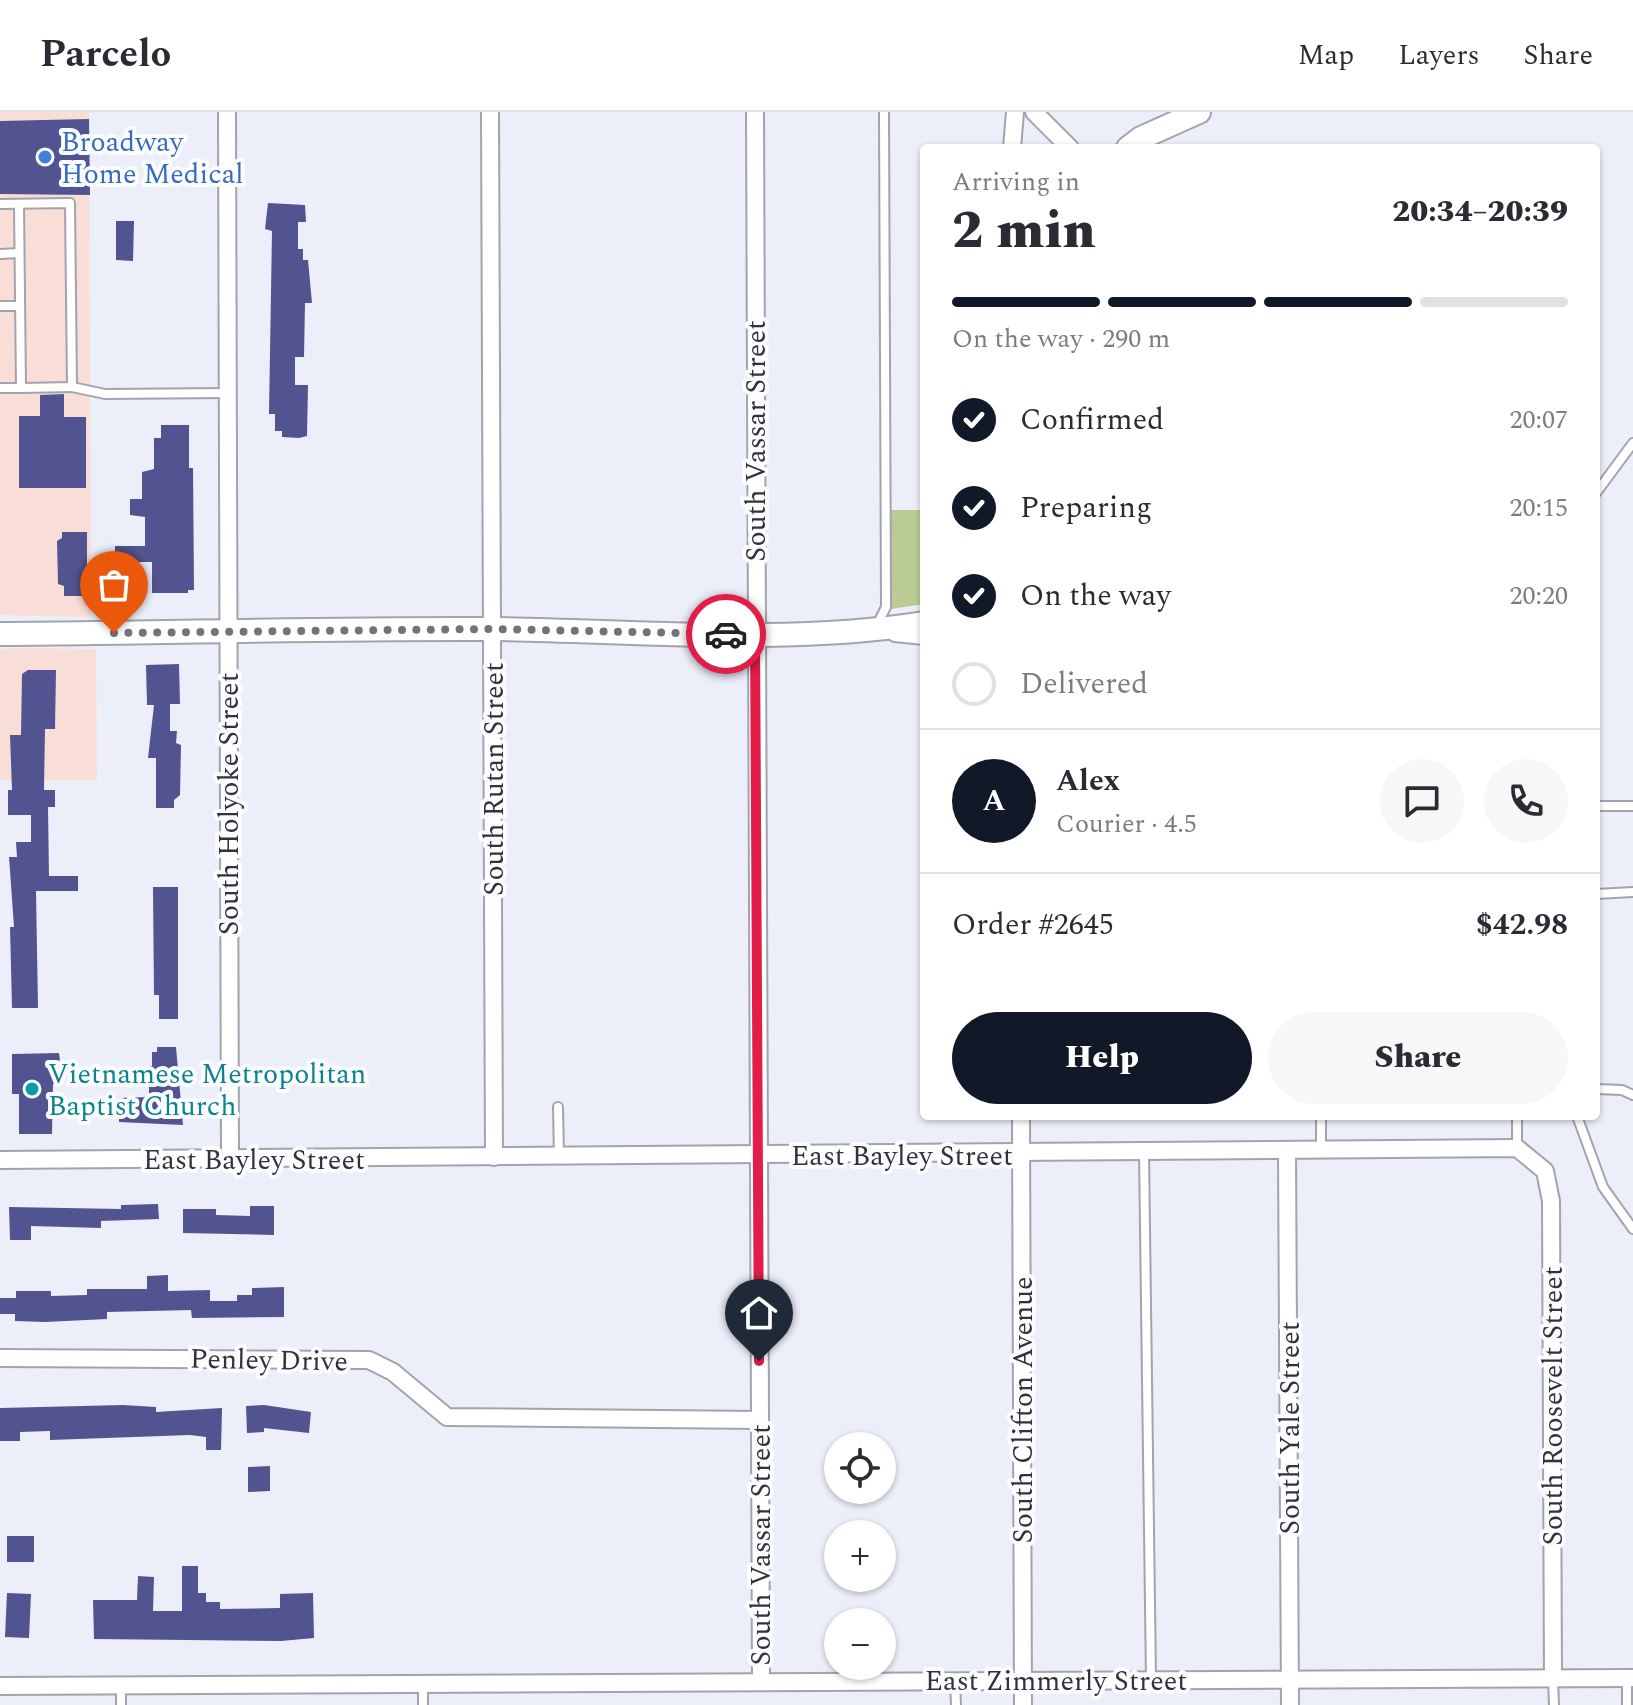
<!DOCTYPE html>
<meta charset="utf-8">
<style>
:root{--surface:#fff;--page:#f7f7f7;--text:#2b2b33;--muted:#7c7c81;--line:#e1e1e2;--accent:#111827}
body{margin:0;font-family:Spectral,serif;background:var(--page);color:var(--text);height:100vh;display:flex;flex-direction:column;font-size:30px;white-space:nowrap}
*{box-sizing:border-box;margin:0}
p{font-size:26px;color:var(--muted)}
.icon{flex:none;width:44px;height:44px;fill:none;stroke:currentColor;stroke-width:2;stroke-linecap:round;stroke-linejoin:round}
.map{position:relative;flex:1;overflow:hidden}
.drawer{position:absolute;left:920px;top:32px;width:680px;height:976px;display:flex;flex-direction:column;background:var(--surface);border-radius:8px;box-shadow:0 2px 6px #0004}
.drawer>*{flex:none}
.tools{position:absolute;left:824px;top:1320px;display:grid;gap:16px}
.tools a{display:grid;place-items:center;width:72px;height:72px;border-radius:50%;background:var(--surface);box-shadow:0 2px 6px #0004;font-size:40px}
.pin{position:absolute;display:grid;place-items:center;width:68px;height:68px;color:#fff;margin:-82px -34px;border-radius:50% 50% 50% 0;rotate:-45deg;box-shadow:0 0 8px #0007}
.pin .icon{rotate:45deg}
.courier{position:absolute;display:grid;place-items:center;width:80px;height:80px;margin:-40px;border:6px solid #e11d48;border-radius:50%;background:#fff;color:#222;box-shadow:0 2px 10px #0007}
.overview em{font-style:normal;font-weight:800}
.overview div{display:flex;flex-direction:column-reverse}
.overview{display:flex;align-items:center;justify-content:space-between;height:136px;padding:0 32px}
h1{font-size:52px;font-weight:800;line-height:60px}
.bar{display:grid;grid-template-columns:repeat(4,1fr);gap:12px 8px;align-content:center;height:96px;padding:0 32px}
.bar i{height:10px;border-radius:6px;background:var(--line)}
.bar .on{background:var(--accent)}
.bar p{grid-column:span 4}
.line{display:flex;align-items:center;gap:20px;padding:0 32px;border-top:2px solid var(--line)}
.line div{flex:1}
.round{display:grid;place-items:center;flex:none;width:84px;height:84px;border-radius:42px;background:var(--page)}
ol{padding:0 32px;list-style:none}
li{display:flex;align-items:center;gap:24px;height:88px}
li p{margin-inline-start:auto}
li .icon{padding:8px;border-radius:50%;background:var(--accent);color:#fff;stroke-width:4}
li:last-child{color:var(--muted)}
li i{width:44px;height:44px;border:4px solid var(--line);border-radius:50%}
.primary-button{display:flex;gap:16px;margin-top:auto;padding:16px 32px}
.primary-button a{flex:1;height:92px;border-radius:48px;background:var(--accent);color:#fff;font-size:32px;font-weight:800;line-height:92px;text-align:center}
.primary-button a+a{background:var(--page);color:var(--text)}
header{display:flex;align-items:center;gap:48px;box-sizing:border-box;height:112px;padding:0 40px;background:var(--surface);border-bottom:2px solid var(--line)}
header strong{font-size:38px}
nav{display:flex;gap:44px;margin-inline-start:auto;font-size:28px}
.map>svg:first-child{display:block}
.commercial{fill:#f8ded7}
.green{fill:#bacc94}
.building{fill:#515491}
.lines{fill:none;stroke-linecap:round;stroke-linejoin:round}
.lane-casing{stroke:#a2a3ae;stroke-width:12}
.street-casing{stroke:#a2a3ae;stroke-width:20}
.secondary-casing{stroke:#a2a3ae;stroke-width:26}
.lane{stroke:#fff;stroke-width:8}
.street{stroke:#fff;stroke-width:16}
.secondary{stroke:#fff;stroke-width:22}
.done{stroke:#73747b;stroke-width:8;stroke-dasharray:0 14.4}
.route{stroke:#e11d48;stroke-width:10}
.shop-dot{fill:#3f7fe0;stroke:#fbfcfe;stroke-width:3}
.culture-dot{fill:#0f9aa8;stroke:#fbfcfe;stroke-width:3}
.labels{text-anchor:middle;stroke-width:8;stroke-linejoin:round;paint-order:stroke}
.shop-label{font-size:28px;fill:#366cbe;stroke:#fbfcfe;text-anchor:start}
.street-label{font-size:28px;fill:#323237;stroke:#fbfcfe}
.culture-label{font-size:28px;fill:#0d838f;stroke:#fbfcfe;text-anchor:start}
</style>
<header>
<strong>Parcelo</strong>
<nav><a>Map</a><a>Layers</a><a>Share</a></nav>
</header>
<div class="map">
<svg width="1633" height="1593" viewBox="0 0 1633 1593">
<rect width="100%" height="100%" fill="#eceef9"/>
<!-- commercial -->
<g class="commercial">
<path d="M 0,0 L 89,0 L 91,505 L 0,503 Z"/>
<path d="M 8,536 L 96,537 L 97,668 L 0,668 L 0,538 Z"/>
</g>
<!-- green -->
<path class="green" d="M 885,398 L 924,398 L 924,492 L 884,498 Z"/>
<!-- building -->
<g class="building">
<path d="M 89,7 L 90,83 L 0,82 L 0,9 Z"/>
<path d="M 268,91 L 305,93 L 306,110 L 298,110 L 298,137 L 303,137 L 303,148 L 308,148 L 312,191 L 305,191 L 304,245 L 295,245 L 295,273 L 308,273 L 307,324 L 299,326 L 282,325 L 282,319 L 275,319 L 275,302 L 269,302 L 272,119 L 265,117 Z"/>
<path d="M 116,109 L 134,109 L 133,149 L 116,148 Z"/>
<path d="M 64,282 L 64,305 L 86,305 L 86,376 L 19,376 L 19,304 L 40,304 L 40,283 Z"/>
<path d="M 161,313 L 189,313 L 189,356 L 193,356 L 194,478 L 188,478 L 188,481 L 152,481 L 152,450 L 115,450 L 115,434 L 145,434 L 145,405 L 130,403 L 130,387 L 142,387 L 142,360 L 154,357 L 154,326 L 161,326 Z"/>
<path d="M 62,420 L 87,420 L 87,484 L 64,484 L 64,474 L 58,472 L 57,429 L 62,426 Z"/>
<path d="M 179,552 L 180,592 L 170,592 L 170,619 L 177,619 L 176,631 L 181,633 L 180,683 L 174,688 L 174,696 L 156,696 L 156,646 L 148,646 L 154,593 L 147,593 L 146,553 Z"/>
<path d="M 28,558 L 56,558 L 55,617 L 45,617 L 44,678 L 55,678 L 55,695 L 48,695 L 49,764 L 78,764 L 78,779 L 36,779 L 38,896 L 12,896 L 10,815 L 14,815 L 9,745 L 17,745 L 16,730 L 31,730 L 31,703 L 8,703 L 8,678 L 12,678 L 10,623 L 21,623 L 22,562 Z"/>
<path d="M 153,775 L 178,775 L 178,907 L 159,907 L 159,883 L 154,883 Z"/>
<path d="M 157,935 L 176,935 L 183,1013 L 119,1010 L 119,986 L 149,985 L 149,954 L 152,954 L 152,940 L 157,940 Z"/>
<path d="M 59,941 L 63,972 L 53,972 L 52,1022 L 19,1022 L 19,982 L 12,982 L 12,942 Z"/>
<path d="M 158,1092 L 159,1107 L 101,1109 L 101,1116 L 31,1114 L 31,1128 L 10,1128 L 9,1095 L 121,1097 L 121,1093 Z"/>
<path d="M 250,1094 L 274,1094 L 274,1123 L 183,1121 L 183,1097 L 216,1097 L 216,1103 L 250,1104 Z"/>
<path d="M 168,1163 L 168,1179 L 210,1178 L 210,1189 L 237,1189 L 237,1183 L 252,1183 L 252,1176 L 284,1175 L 284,1205 L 192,1206 L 191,1198 L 107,1200 L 107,1207 L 45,1210 L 15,1209 L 15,1202 L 0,1202 L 0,1186 L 16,1186 L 16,1179 L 51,1179 L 51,1184 L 87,1183 L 87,1177 L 147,1177 L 147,1164 Z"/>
<path d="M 123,1293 L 156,1295 L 156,1300 L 222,1296 L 221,1338 L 206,1338 L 206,1325 L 190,1323 L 50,1328 L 50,1319 L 20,1320 L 20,1329 L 0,1329 L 0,1296 Z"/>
<path d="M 264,1293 L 311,1300 L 309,1321 L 264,1316 L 264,1320 L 247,1321 L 246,1294 Z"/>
<path d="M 270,1354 L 270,1379 L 248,1380 L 248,1355 Z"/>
<rect x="7" y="1424" width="27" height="26"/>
<path d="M 182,1454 L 198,1454 L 198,1481 L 206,1481 L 206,1490 L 220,1490 L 220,1497 L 280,1496 L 280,1482 L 313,1481 L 314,1526 L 281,1529 L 94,1527 L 93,1488 L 137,1488 L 138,1464 L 154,1465 L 153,1499 L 182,1499 Z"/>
<path d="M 7,1481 L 31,1482 L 29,1526 L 5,1525 Z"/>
</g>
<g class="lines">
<!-- lane casing -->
<g class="lane-casing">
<g id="lane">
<path d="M 0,92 L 70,91 L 72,275 L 21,276"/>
<path d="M 0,142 L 19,141"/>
<path d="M 0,194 L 20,194"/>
<path d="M 72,275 L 105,282 L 227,281"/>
<path d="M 0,276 L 21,276 L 19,92"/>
<path d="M 1596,381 L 1633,331"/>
<path d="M 876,515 L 886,495 L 884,0"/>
<path d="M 1596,694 L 1633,694"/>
<path d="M 1596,782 L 1633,780"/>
<path d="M 1596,977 L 1622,978 L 1633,983"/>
<path d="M 558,995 L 559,1044"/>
<path d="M 1321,1004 L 1321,1038"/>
<path d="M 1577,1004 L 1603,1075 L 1633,1117"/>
<path d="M 1517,1035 L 1517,1004"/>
<path d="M 1144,1041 L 1151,1568"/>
<path d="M 1553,1566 L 1554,1593"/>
<path d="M 955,1569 L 956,1593"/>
<path d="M 423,1573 L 423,1593"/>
<path d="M 121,1593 L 121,1575"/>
<path d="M 1627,1593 L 1627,1566"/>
</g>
</g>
<!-- street casing -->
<g class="street-casing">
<g id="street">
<path d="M 227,0 L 230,1047"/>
<path d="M 490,0 L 494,1045"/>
<path d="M 755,0 L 761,1570"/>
<path d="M 1034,0 L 1070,36"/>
<path d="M 1012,36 L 1015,0"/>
<path d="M 895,521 L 924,524"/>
<path d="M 1021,1004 L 1023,1593"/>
<path d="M 1287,1039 L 1290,1593"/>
<path d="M 0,1048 L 1517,1036 L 1545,1059 L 1551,1089 L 1553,1566"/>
<path d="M 0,1246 L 369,1248 L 393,1260 L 447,1305 L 759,1308"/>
<path d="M 0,1574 L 1633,1566"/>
</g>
</g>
<!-- secondary casing -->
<g class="secondary-casing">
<g id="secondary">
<path d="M 1128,36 L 1141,26 L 1199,0"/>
<path d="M 0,522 C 165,521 331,516 496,517 C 637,519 784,533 924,511"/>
</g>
</g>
<!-- lane -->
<use href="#lane" class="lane"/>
<!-- street -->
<use href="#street" class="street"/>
<!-- secondary -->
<use href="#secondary" class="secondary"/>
</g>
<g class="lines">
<!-- done -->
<path class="done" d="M 114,521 L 492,517 L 726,522"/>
<!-- route -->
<path class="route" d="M 726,522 L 755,522 L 759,1249"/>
</g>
<!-- markers -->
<circle class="shop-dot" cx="45" cy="45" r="8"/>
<circle class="culture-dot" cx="32" cy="977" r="8"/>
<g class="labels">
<!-- shop labels -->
<g class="shop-label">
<text x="61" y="39">Broadway<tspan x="61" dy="32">Home Medical</tspan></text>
</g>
<!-- street labels -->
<g class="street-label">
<text transform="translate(755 329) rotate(-90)" y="10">South Vassar Street</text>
<text transform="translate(493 667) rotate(-90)" y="10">South Rutan Street</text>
<text transform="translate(228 692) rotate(-90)" y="10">South Holyoke Street</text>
<text x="902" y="1053">East Bayley Street</text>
<text x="254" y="1057">East Bayley Street</text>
<text transform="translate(269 1247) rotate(1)" y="10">Penley Drive</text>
<text transform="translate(1552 1294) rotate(-90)" y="10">South Roosevelt Street</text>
<text transform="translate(1022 1298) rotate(-90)" y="10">South Clifton Avenue</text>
<text transform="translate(1289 1316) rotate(-90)" y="10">South Yale Street</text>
<text transform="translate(760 1433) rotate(-90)" y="10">South Vassar Street</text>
<text x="1056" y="1578">East Zimmerly Street</text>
</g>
<!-- culture labels -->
<g class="culture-label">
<text x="48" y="971">Vietnamese Metropolitan<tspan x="48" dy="32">Baptist Church</tspan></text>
</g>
</g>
</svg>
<div class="tools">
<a><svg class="icon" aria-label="locate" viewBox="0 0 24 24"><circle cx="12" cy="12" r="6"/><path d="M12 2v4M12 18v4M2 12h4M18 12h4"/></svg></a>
<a>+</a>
<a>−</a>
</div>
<div class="pin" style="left:114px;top:521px;background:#ea580c"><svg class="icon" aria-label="bag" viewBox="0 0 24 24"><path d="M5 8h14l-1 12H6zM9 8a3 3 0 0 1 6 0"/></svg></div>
<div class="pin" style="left:759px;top:1249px;background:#1f2937"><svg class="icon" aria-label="home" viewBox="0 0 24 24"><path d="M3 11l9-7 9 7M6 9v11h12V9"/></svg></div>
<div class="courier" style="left:726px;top:522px"><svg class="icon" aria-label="car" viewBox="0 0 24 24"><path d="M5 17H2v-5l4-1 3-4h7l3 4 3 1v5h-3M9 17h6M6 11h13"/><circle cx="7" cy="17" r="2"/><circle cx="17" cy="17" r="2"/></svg></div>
<section class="drawer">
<div class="overview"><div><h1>2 min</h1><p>Arriving in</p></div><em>20:34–20:39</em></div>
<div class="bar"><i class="on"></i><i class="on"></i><i class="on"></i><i></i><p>On the way · 290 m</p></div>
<ol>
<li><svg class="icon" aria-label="check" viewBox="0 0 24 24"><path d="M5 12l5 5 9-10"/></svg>Confirmed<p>20:07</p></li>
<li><svg class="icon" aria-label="check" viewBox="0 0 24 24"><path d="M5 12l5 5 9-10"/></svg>Preparing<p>20:15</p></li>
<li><svg class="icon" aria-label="check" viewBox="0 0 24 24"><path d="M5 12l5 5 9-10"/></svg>On the way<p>20:20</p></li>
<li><i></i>Delivered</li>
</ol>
<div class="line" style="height:144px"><b class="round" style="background:var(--accent);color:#fff">A</b><div><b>Alex</b><p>Courier · 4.5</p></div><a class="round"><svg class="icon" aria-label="chat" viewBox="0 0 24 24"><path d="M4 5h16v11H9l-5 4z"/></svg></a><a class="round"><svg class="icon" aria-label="phone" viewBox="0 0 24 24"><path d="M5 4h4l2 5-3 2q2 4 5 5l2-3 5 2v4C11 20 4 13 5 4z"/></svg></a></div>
<div class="line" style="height:104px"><div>Order #2645</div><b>$42.98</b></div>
<div class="primary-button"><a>Help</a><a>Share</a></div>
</section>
</div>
